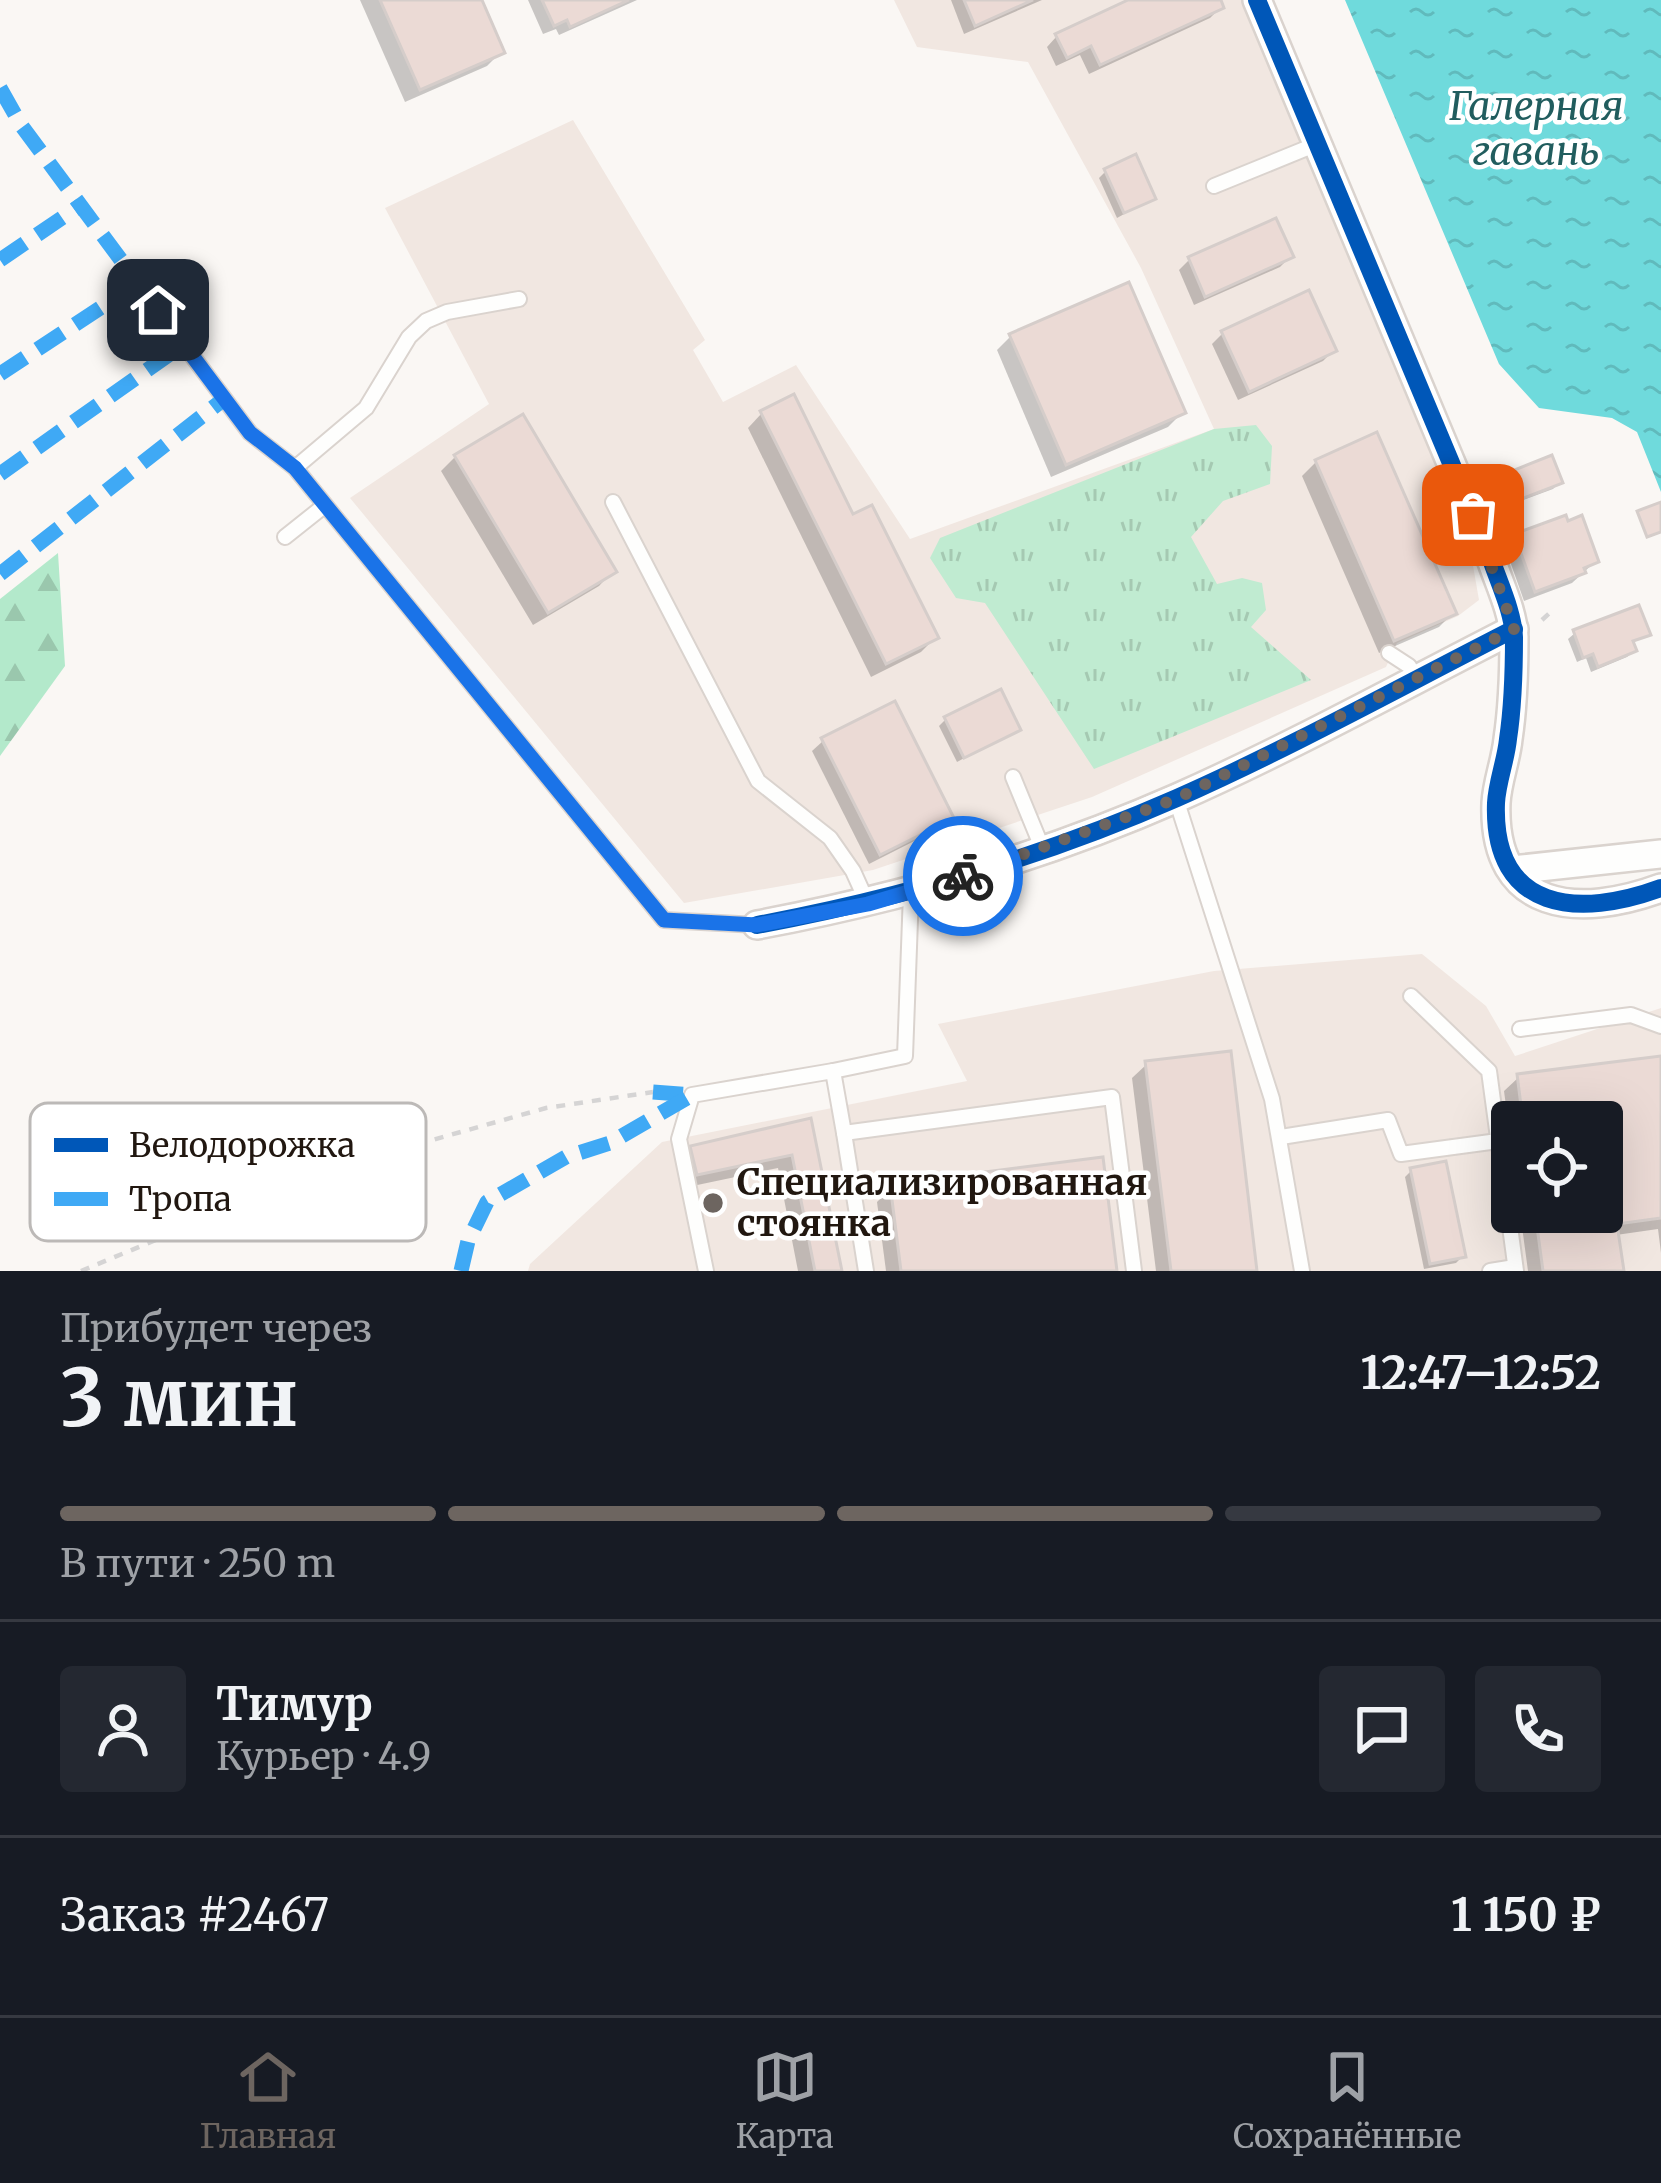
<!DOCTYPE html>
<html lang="ru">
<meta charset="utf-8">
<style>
:root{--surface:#171b24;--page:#242831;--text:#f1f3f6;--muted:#9ea1a6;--line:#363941;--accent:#6d6560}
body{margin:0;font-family:Merriweather,serif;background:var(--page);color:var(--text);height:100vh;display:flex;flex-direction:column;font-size:45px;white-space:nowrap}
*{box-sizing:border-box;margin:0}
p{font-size:39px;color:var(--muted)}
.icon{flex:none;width:66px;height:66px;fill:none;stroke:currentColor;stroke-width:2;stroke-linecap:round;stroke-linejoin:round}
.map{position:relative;height:1271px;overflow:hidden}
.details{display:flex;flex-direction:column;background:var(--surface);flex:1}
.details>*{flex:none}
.controls{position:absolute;left:1491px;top:1101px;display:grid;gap:24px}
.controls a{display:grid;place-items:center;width:132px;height:132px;border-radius:12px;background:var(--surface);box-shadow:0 12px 48px #0002;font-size:60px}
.pin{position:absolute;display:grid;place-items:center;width:102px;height:102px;color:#fff;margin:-51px;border-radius:24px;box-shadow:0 6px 18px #0006}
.courier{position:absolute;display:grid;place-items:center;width:120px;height:120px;margin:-60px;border:9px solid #1a73e8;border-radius:50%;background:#fff;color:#222;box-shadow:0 3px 15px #0007}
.head em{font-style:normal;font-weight:700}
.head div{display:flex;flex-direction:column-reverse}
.head{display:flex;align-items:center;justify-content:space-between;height:204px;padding:0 60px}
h1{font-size:78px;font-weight:700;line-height:90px}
.bar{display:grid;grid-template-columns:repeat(4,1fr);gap:18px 12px;align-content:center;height:144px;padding:0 60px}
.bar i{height:15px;border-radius:9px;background:var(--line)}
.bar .active{background:var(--accent)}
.bar p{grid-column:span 4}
.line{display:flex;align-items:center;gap:30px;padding:0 60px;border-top:3px solid var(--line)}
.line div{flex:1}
.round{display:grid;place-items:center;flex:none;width:126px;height:126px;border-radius:12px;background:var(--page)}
.dock{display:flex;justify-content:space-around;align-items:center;height:168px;border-top:3px solid var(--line);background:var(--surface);font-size:33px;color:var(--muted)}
.dock a{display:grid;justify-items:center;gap:6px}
.dock .active{color:var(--accent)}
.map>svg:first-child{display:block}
.built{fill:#f1e7e1;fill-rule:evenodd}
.grass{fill:url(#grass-tufts)}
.forest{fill:url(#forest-firs)}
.water{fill:url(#water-ripples)}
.shadow{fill:#0003}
.building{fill:#ebdad5;stroke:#d5cdca;stroke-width:3}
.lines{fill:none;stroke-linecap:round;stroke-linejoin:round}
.lane-casing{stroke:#dad3ce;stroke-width:18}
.street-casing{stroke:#dad3ce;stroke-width:32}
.path{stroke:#d5d4d4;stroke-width:4.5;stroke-dasharray:9 9;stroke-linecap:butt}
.lane{stroke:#fefefd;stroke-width:14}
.street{stroke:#fefefd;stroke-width:27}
.quiet{stroke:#3fa9f5;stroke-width:15;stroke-dasharray:30 15;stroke-linecap:butt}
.cycleway-casing{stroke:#fff;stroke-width:26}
.cycleway{stroke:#0057b8;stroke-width:18}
.done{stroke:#6d6560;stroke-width:12;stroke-dasharray:0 21.6}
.route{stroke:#1a73e8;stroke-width:15}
.poi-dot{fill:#6d6560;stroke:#fff;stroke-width:4.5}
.labels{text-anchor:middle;stroke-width:9;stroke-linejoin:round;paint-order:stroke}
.poi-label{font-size:36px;font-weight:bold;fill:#211710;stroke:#fff;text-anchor:start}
.water-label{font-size:39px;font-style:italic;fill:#215d5e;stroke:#fff}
.key{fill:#fff;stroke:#bcb9b7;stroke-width:3}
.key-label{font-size:33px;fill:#211710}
</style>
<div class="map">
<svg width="1661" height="1271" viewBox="0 0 1661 1271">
<defs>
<pattern id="grass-tufts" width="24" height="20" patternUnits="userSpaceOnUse" patternTransform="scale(3)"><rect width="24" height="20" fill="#c0ebd1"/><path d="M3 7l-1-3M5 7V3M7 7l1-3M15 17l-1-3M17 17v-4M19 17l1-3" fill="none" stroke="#a5c9b2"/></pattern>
<pattern id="forest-firs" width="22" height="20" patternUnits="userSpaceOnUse" patternTransform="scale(3)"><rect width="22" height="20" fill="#b3e9cb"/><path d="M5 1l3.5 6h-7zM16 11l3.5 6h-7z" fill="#9ac7ad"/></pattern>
<pattern id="water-ripples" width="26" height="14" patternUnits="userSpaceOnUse" patternTransform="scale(3)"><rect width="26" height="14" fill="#6fdadc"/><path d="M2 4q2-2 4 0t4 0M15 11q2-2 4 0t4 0" fill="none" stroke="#60babc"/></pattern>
</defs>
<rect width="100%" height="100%" fill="#faf7f4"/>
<!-- built -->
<g class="built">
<path d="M 894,0 L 1244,0 L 1386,332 L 1471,554 L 1479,600 L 1458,616 L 1397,643 L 1386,667 L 1092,797 L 873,870 L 684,903 L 350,498 L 489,404 L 385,208 L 573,120 L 705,340 L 693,350 L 723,402 L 796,365 L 910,539 L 1214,429 L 1141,268 L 1028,62 L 917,47 Z"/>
<path d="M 1422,954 L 1486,1006 L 1515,1056 L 1661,1008 L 1661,1271 L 528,1271 L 530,1264 L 662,1142 L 967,1081 L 938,1024 L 1214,971 ZM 1512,1122 L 1602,1122 L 1602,1212 L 1512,1212 Z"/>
</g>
<!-- grass -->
<path class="grass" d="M 1256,425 L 1272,446 L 1270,484 L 1223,501 L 1191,537 L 1217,584 L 1242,578 L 1262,583 L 1266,610 L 1251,627 L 1311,680 L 1094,769 L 985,603 L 956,598 L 930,558 L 940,538 L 1214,429 Z"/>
<!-- forest -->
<path class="forest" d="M 58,553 L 65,666 L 0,756 L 0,599 Z"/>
<!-- water -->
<path class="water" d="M 1345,0 L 1661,0 L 1661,492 L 1637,432 L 1612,418 L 1539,408 L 1499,364 Z"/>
<!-- shadow -->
<g class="shadow">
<path d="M 360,0 L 478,0 L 501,52 L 487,66 L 405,102 Z"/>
<path d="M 528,0 L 637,0 L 559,35 L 556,29 L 543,34 Z"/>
<path d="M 951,0 L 1042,0 L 964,34 Z"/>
<path d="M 1135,0 L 1217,0 L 1221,7 L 1210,18 L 1089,74 L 1080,55 L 1056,66 L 1047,47 L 1057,36 Z"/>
<path d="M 1106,171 L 1153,198 L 1117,218 L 1099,178 Z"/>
<path d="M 1290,257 L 1280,267 L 1194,305 L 1179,270 L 1189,260 Z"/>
<path d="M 1222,334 L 1334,350 L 1323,361 L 1238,400 L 1212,344 Z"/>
<path d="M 1011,336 L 1182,413 L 1168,427 L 1051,477 L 997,350 Z"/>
<path d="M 762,413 L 852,518 L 935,638 L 921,652 L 871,677 L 748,428 Z"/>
<path d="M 455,457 L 613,571 L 599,586 L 533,625 L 441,471 Z"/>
<path d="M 1316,462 L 1453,613 L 1439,627 L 1379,653 L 1302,476 Z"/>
<path d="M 1494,481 L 1560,482 L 1553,489 L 1496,510 L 1488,488 Z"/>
<path d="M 1515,537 L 1596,561 L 1572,583 L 1524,601 L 1505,547 Z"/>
<path d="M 1575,633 L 1647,634 L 1631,644 L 1634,651 L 1627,657 L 1591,672 L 1586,658 L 1577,662 L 1568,639 Z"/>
<path d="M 946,719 L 1018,729 L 957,762 L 939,726 Z"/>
<path d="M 823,741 L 950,818 L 940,828 L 869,864 L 812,751 Z"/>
<path d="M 1661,1059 L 1661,1253 L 1658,1229 L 1616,1235 L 1621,1271 L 1528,1271 L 1520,1212 L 1602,1212 L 1602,1122 L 1512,1122 L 1512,1151 L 1504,1091 L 1519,1077 Z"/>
<path d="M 1147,1064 L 1254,1271 L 1156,1271 L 1132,1078 Z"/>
<path d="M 809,1121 L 839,1271 L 798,1271 L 778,1168 L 683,1188 L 678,1163 L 692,1148 Z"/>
<path d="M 1411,1171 L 1463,1256 L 1456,1263 L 1424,1269 L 1405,1177 Z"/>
<path d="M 892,1187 L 1114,1271 L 886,1271 L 877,1202 Z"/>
</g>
<!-- building -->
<g class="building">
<path d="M 380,0 L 482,0 L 505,53 L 420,90 Z"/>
<path d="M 542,0 L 629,0 L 570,27 L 567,20 L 554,26 Z"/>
<path d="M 964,0 L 1033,0 L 975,26 Z"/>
<path d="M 1128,0 L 1221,0 L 1224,8 L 1100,65 L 1091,46 L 1067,58 L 1055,34 Z"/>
<path d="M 1136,154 L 1156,199 L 1124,213 L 1104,169 Z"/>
<path d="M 1276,218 L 1294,257 L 1205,297 L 1188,257 Z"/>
<path d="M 1129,282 L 1186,413 L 1066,465 L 1009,334 Z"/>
<path d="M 1309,290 L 1337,351 L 1249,392 L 1221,331 Z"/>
<path d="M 794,394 L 853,514 L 872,505 L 939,638 L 886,664 L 760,411 Z"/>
<path d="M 523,414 L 617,572 L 548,613 L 454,455 Z"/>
<path d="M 1377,432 L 1457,614 L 1394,641 L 1315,460 Z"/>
<path d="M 1552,455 L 1563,483 L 1503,506 L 1492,479 Z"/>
<path d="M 1661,502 L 1661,532 L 1647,537 L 1637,511 Z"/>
<path d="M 1566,515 L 1568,521 L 1582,515 L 1599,562 L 1584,568 L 1586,573 L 1535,592 L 1514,534 Z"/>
<path d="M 1639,605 L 1651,635 L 1633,641 L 1637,651 L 1598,667 L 1593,654 L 1583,658 L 1573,630 Z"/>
<path d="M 1001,689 L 1021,730 L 964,758 L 944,717 Z"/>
<path d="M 895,701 L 954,818 L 880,855 L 821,738 Z"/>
<path d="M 1231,1051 L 1257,1271 L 1171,1271 L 1145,1061 Z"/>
<path d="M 1661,1056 L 1661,1218 L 1617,1224 L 1624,1271 L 1543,1271 L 1535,1212 L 1602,1212 L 1602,1122 L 1523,1122 L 1517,1074 Z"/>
<path d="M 811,1118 L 842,1271 L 815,1271 L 792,1155 L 697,1175 L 690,1146 Z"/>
<path d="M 1103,1157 L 1117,1271 L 901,1271 L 890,1184 Z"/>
<path d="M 1446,1161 L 1466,1257 L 1430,1264 L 1410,1168 Z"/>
</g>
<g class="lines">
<!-- lane casing -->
<g class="lane-casing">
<g id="lane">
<path d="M 1214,186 L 1317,144"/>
<path d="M 158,310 L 250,433 L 295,468 L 664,920 L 757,925"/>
<path d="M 295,468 L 366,408 L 409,337 L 426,321 L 447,312 L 519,299"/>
<path d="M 613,502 L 758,781 L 830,838 L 853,871 L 867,902"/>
<path d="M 285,537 L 324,506"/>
<path d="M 1389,653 L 1409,666 L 1416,679"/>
<path d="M 1013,777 L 1043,850"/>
<path d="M 1176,799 L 1272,1099 L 1302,1271"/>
<path d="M 1411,996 L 1489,1071 L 1516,1271"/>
<path d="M 1520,1029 L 1631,1015 L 1661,1026"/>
<path d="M 833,1071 L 905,1056 L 911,893"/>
<path d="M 844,1133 L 866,1271"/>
<path d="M 1281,1137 L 1388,1120 L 1401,1154 L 1498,1141"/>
<path d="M 706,1271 L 679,1139 L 692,1095 L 833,1071 L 844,1133 L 1112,1097 L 1134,1271"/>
<path d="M 1490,1271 L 1515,1267"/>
</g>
</g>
<!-- street casing -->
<g class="street-casing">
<g id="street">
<path d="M 1257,0 L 1490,556 C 1498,581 1513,611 1514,637 C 1514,671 1513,706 1508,739 C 1506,760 1497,782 1496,803 C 1492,913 1580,918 1661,888"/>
<path d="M 1512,870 L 1661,854"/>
<path d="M 757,925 C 901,898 1043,857 1177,798 C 1292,747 1402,686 1514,629"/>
</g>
</g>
<!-- path -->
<g class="path">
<path d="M 1542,620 L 1553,610"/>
<path d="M 81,1271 L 322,1171 L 546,1108 L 653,1092"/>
</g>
<!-- lane -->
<use href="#lane" class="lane"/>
<!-- street -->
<use href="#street" class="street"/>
<!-- quiet -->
<g class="quiet">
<path d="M 0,88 L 21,125 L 158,310"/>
<path d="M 0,260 L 81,205"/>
<path d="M 0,374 L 138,283"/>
<path d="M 0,474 L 184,344"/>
<path d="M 0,574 L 224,399"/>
<path d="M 653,1092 L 692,1095"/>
<path d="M 461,1271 L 468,1241 L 487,1202 L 566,1157 L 610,1143 L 692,1095"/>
</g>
<!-- cycleway casing -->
<g class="cycleway-casing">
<g id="cycleway">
<path d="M 1257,0 L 1490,556 C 1498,581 1513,611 1514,637 C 1514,671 1513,706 1508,739 C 1506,760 1497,782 1496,803 C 1492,913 1580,918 1661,888"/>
<path d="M 757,925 C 901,898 1043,857 1177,798 C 1292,747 1402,686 1514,629"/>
</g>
</g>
<!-- cycleway -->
<use href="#cycleway" class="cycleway"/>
</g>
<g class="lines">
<!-- done -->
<path class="done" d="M 963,876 L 1176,799 L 1514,629 L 1473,515"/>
<!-- route -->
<path class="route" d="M 158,310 L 250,433 L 295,468 L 664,920 L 757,925 L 868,904 L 963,876"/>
</g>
<!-- markers -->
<circle class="poi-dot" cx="713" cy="1203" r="12"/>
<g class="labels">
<!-- poi labels -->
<g class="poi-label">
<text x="737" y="1195">Специализированная<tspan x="737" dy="41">стоянка</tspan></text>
</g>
<!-- water labels -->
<g class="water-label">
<text x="1536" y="120">Галерная<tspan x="1536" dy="45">гавань</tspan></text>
</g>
</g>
<!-- legend -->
<rect x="30" y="1103" width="396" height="138" rx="18" class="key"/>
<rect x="54" y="1138" width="54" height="14" fill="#0057b8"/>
<rect x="54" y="1192" width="54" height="14" fill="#3fa9f5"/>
<g class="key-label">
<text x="129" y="1157">Велодорожка</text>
<text x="129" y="1211">Тропа</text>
</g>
</svg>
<div class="controls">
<a><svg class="icon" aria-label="locate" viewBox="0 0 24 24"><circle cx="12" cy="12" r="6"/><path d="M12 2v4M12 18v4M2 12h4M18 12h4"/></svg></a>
</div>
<div class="pin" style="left:1473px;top:515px;background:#ea580c"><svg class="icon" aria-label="bag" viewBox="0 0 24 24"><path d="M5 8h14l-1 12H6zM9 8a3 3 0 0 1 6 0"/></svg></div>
<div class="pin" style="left:158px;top:310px;background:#1f2937"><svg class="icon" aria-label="home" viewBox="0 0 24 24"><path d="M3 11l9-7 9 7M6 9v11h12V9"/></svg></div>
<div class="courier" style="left:963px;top:876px"><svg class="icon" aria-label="bike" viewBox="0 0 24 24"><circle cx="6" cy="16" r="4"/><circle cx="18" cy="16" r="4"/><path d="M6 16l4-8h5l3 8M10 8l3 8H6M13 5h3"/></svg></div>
</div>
<section class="details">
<div class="head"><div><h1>3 мин</h1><p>Прибудет через</p></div><em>12:47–12:52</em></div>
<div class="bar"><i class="active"></i><i class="active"></i><i class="active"></i><i></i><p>В пути · 250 m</p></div>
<div class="line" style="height:216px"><a class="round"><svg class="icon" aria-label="person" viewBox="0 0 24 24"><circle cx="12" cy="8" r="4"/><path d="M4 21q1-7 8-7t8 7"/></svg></a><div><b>Тимур</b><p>Курьер · 4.9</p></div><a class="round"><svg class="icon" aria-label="chat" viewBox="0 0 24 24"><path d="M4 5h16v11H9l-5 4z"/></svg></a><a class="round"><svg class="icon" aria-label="phone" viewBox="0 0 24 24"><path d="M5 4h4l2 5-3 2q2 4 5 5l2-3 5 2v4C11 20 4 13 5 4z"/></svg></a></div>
<div class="line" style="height:156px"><div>Заказ #2467</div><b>1 150 ₽</b></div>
</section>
<nav class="dock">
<a class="active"><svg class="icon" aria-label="home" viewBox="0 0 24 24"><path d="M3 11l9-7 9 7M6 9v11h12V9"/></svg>Главная</a>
<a><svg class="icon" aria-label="map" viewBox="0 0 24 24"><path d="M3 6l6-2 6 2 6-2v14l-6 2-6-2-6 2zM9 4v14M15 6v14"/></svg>Карта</a>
<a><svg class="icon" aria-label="saved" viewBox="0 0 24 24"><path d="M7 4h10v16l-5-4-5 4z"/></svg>Сохранённые</a>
</nav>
